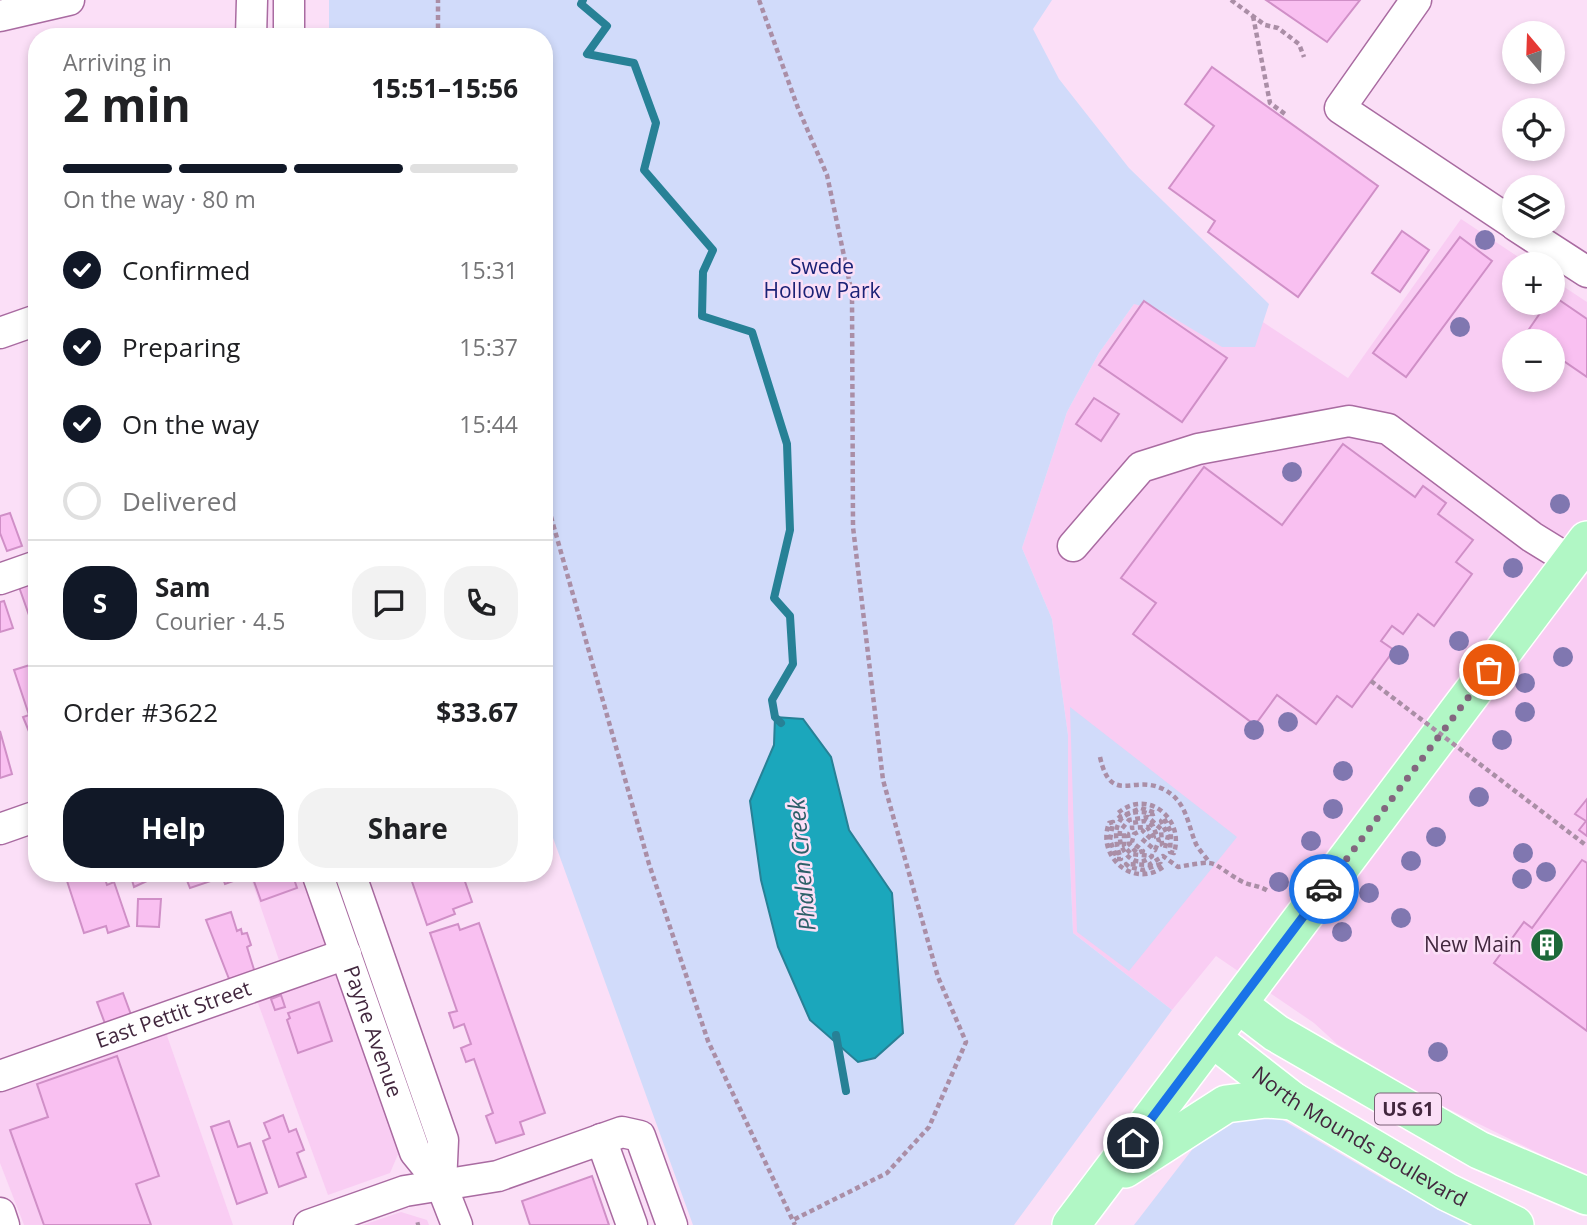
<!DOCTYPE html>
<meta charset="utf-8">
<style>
:root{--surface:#fff;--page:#f2f2f2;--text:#202124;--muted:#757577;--line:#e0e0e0;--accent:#111827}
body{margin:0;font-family:"Open Sans",sans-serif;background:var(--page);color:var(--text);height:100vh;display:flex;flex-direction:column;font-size:26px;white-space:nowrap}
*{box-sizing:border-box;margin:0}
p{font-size:23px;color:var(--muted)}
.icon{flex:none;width:38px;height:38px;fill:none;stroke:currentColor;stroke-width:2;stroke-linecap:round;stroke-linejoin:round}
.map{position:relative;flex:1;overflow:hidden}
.panel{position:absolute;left:28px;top:28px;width:525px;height:854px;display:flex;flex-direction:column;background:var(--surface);border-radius:28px;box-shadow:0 4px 10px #0003}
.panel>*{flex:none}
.needle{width:46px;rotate:341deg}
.fabs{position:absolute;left:1502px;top:21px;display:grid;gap:14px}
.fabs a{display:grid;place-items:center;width:63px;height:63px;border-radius:50%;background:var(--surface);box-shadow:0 4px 10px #0003;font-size:35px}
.pin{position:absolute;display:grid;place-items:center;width:60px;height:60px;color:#fff;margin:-30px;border:4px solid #fff;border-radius:50%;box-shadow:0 2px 7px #0007}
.courier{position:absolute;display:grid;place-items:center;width:70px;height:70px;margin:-35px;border:5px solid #1a73e8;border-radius:50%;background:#fff;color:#222;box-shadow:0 2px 9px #0007}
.summary em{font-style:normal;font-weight:700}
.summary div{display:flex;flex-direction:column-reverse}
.summary{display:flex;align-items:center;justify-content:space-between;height:119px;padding:0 35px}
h1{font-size:46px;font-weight:700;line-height:52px}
.bar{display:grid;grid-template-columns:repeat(4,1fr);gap:10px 7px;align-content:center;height:84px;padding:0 35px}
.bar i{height:9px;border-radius:5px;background:var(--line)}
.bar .selected{background:var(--accent)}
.bar p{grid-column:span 4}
.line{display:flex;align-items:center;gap:18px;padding:0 35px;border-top:2px solid var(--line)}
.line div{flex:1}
.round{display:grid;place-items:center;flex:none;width:74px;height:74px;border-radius:28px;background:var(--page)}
ol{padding:0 35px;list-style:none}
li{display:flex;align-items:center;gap:21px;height:77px}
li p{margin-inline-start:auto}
li .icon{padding:7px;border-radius:50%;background:var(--accent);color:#fff;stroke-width:4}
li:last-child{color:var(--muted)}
li i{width:38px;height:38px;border:4px solid var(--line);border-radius:50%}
.action{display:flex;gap:14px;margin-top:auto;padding:14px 35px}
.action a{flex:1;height:80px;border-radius:28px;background:var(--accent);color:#fff;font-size:28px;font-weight:700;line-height:80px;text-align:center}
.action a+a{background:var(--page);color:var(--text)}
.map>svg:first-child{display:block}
.built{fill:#f9cdf3;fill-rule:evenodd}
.green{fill:#d1dbfa}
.water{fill:#1ba7bc;stroke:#278196;stroke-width:2}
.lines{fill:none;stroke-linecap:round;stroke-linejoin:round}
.stream{stroke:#278196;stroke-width:8}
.building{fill:#f9c0f1;stroke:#d08fc7;stroke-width:2}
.minor-casing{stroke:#a96ba1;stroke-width:33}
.major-casing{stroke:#fff;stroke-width:40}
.path{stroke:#aa8ea6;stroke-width:4.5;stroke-dasharray:5 3.5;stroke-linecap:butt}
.minor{stroke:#fff;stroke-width:30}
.major{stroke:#b1f7c5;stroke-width:37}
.path-bridge{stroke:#aa8ea6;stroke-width:4.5;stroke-dasharray:5 3.5;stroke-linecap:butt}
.tree{fill:#8077b0}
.done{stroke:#83677f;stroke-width:7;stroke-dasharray:0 12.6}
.route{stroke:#1a73e8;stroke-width:9}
.labels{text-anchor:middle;stroke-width:5;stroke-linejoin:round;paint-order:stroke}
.shield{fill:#fbdff7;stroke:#7a5e76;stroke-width:2}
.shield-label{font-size:19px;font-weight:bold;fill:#42273e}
.park-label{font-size:21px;fill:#1b2276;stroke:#fbdff7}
.poi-label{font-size:21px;fill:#42273e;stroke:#fbdff7;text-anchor:end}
.street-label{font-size:21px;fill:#42273e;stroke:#fbdff7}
.water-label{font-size:23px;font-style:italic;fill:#2c5f68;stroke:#fbdff7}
</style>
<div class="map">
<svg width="1587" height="1225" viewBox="0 0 1587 1225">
<rect width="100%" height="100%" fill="#fbdff7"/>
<!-- built -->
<g class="built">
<path d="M 1461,219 L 1529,264 L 1514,264 L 1514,303 L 1552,303 L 1552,279 L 1587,302 L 1587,1177 L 1422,1096 L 1337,1044 L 1314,1023 L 1216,956 L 1172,1010 L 1073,933 L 1068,813 L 1068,735 L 1052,619 L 1022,548 L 1067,412 L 1099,353 L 1134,304 L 1173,263 L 1348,378 ZM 1514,341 L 1552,341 L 1552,380 L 1514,380 Z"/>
<path d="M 249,873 L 301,873 L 326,945 L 318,958 L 282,969 Z"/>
<path d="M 335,966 L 399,1152 L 390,1173 L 328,1195 L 255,995 Z"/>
<path d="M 164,1027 L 233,1225 L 24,1225 L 0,1163 L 0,1084 Z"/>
<path d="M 401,1212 L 427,1220 L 429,1225 L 363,1225 Z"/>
</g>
<!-- green -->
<g class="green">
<path d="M 329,0 L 1052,0 L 1033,29 L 1059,79 L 1129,168 L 1269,304 L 1255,347 L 1222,347 L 1162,311 L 1134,304 L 1099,353 L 1067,412 L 1022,548 L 1052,619 L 1068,735 L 1068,813 L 1073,933 L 1172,1010 L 1014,1225 L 693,1225 L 544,813 L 544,37 L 329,37 Z"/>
<path d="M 1070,707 L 1237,837 L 1129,971 L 1077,932 Z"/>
<path d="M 1227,1114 L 1276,1116 L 1390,1183 L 1484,1225 L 1134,1225 L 1198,1142 Z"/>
</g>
<!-- water -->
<path class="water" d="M 775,717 L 803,719 L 831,757 L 849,830 L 892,893 L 903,1033 L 875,1058 L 858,1062 L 810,1020 L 778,947 L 761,880 L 750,801 L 774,745 Z"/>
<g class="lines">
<!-- stream -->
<g class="stream">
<path d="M 583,0 L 581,4 L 607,26 L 587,54 L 634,63 L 656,123 L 644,170 L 713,250 L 703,272 L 702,316 L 752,332 L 787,444 L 790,530 L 774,598 L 790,616 L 793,664 L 772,700 L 775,717 L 781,723"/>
<path d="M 836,1035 L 846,1091"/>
</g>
</g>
<!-- building -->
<g class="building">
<path d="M 1266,0 L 1360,0 L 1327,42 Z"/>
<path d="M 1212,67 L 1378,186 L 1298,297 L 1208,232 L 1215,221 L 1169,188 L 1214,126 L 1185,104 Z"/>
<path d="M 1402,231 L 1429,250 L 1400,292 L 1372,273 Z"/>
<path d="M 1460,237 L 1492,261 L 1406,377 L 1373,353 Z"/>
<path d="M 1552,295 L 1587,319 L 1587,377 L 1552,353 L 1552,341 L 1535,341 L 1525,335 L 1547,303 L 1552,303 Z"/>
<path d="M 1144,301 L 1227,358 L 1182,422 L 1099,365 Z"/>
<path d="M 1094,398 L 1119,414 L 1101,441 L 1076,424 Z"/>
<path d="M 1343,444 L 1415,497 L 1423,486 L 1446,503 L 1438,514 L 1473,540 L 1456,562 L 1472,574 L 1434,626 L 1418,614 L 1403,634 L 1392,626 L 1381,641 L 1394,650 L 1352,707 L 1337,696 L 1316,724 L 1277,695 L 1255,725 L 1133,634 L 1156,603 L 1121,578 L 1204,467 L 1282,525 Z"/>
<path d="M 10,513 L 22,546 L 7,551 L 0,533 L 0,516 Z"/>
<path d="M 37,581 L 37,616 L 30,618 L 19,587 Z"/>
<path d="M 4,601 L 13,628 L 0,632 L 0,602 Z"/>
<path d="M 33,664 L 37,677 L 35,746 L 23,717 L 29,715 L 14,670 Z"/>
<path d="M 0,731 L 12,774 L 0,778 Z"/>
<path d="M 1587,799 L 1587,836 L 1579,830 L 1586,821 L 1575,814 Z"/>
<path d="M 1582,860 L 1587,863 L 1587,1031 L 1494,963 L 1524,922 L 1532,928 Z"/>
<path d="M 82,873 L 103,873 L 107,885 L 114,882 L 129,926 L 108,933 L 106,926 L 84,933 L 67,881 L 83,876 Z"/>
<path d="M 130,873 L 164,873 L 134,887 Z"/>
<path d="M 184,873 L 208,873 L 211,881 L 190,888 Z"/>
<path d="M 221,873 L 240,873 L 242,878 L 225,884 Z"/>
<path d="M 251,873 L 292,873 L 297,888 L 261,901 Z"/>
<path d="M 409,873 L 462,873 L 472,902 L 453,909 L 455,914 L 427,925 Z"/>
<path d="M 138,899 L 161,899 L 159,927 L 137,926 Z"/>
<path d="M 231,912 L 237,931 L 241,929 L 242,934 L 247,933 L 251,945 L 247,947 L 256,976 L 231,984 L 206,920 Z"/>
<path d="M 479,923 L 545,1113 L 520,1122 L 524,1134 L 496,1143 L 486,1116 L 493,1113 L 474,1059 L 466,1062 L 461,1048 L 471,1044 L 464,1024 L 454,1028 L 449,1013 L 457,1011 L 430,933 L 458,924 L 460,930 Z"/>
<path d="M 123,993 L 133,1020 L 107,1029 L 97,1002 Z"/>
<path d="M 281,995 L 285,1007 L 275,1010 L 271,999 Z"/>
<path d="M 319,1002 L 332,1041 L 298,1053 L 287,1020 L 290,1018 L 288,1013 Z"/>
<path d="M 117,1056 L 159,1176 L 136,1184 L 151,1225 L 44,1225 L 10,1130 L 48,1117 L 37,1084 Z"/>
<path d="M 283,1115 L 289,1132 L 296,1129 L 304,1150 L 297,1153 L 306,1177 L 279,1187 L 263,1141 L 270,1138 L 264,1123 Z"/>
<path d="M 229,1121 L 238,1147 L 250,1143 L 267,1193 L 237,1204 L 211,1127 Z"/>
<path d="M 592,1176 L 609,1225 L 530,1225 L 522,1201 Z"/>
</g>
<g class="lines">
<!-- minor casing -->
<g class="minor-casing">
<g id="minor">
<path d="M 289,0 L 289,37"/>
<path d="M 1416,0 L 1340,108 L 1514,224"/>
<path d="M 0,16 L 69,0"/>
<path d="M 251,37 L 252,0"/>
<path d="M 1516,226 L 1587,272"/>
<path d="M 0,333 L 37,320"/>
<path d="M 1073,546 L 1141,467 L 1198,449 L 1349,421 L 1388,429 L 1532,537 L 1571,561"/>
<path d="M 0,579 L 37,566"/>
<path d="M 0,829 L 37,816"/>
<path id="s1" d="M 317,873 L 415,1152 L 441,1184 L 457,1225"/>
<path d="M 350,873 L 443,1140 L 441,1184"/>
<path id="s2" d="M 0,1076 L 346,954"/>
<path d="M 601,1139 L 632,1225"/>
<path d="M 0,1213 L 4,1225"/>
<path d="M 309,1225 L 405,1191 L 498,1176 L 622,1132 L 640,1136 L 672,1225"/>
</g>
</g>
<!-- major casing -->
<g class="major-casing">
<g id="major">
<path d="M 1238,1004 L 1276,1033 L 1479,1150 L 1587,1196"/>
<path id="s3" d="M 1212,1038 L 1293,1101 L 1447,1192 L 1515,1225"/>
<path d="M 1125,1169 L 1226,1104 L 1266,1099 L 1293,1101"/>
<path d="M 1071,1225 L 1587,540"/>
</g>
</g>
<!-- path -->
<g class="path">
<path d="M 759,0 L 798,108 L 827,175 L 852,294 L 853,527 L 883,780 L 938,977 L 966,1042 L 929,1127 L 887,1173 L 793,1220"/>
<path d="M 1231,0 L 1265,25 L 1278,28 L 1299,44 L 1304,57"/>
<path d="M 1253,16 L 1270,103 L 1285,114"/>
<path d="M 438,37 L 438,0"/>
<path d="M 544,492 L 649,864 L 708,1041 L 795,1225"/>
<path d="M 1100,757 C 1111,806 1133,774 1163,789 C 1187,801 1187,823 1196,844 C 1199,850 1205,856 1209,862"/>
<path d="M 1142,839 L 1155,850 L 1159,841 L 1153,826 L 1145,821 L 1132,823 L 1132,828 L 1147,827 L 1154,837 L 1151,839 L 1142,830 L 1134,834 L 1132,842 L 1143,851 L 1137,853 L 1129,844 L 1128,834 L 1124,833 L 1124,846 L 1131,854 L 1152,856 C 1135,872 1117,850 1120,831 L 1129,820 L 1148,817 L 1161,829 L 1162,845 L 1165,848 L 1168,836 L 1161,821 L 1164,818 L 1171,832 L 1170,852 L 1174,853 C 1185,818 1146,787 1117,814 L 1120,817 L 1141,808 L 1156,813 C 1150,816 1148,812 1141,812 C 1110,812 1114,840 1121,859 L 1117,859 L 1110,840 L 1113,822 L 1109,823 C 1096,857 1134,889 1163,867 L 1161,864 L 1143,870 L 1129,867 L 1126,864 L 1149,865 L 1163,856 L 1178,867 C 1221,859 1208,862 1241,881 C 1250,886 1259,885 1268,891"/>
<path d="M 416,1225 L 420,1224"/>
</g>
<!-- minor -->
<use href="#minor" class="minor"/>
<!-- major -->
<use href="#major" class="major"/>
<!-- path-bridge -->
<path class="path-bridge" d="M 1371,681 L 1587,846"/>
</g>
<!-- trees -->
<g class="tree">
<circle cx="1485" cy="240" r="10"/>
<circle cx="1460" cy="327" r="10"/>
<circle cx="1292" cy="472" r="10"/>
<circle cx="1560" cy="504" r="10"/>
<circle cx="1513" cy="568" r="10"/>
<circle cx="1459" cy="641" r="10"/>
<circle cx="1399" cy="655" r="10"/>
<circle cx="1563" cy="657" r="10"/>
<circle cx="1525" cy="683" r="10"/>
<circle cx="1525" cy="712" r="10"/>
<circle cx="1288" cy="722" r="10"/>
<circle cx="1254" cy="730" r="10"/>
<circle cx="1502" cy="740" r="10"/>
<circle cx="1343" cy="771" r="10"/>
<circle cx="1479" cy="797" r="10"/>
<circle cx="1333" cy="809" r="10"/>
<circle cx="1436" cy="837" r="10"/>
<circle cx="1311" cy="841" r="10"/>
<circle cx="1523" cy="853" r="10"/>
<circle cx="1411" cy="861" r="10"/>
<circle cx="1546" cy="872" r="10"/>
<circle cx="1522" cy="879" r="10"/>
<circle cx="1279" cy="882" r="10"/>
<circle cx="1369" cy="893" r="10"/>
<circle cx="1401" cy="918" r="10"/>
<circle cx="1342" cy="932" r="10"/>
<circle cx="1438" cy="1052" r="10"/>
</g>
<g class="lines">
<!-- done -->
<path class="done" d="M 1324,889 L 1489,670"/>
<!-- route -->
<path class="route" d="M 1133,1143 L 1324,889"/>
</g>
<!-- icons -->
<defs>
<g id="building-disc" transform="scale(1.75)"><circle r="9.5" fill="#1c6938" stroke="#fbdff7"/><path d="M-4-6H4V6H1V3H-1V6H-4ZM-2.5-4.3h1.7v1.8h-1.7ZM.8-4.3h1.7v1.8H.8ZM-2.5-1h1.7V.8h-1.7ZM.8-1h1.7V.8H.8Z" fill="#fff"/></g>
</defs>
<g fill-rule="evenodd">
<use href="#building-disc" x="1547" y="945"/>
</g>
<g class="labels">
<!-- shield labels -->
<rect class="shield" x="1375" y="1093.5" width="66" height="31" rx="5"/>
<g class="shield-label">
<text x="1408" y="1116">US 61</text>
</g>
<!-- park labels -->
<g class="park-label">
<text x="822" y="274">Swede<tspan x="822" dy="24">Hollow Park</tspan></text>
</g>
<!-- poi labels -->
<g class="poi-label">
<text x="1522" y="952">New Main</text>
</g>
<!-- street labels -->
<g class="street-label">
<text dy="7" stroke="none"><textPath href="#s2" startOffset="184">East Pettit Street</textPath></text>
<text dy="7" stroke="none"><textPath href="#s1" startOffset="168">Payne Avenue</textPath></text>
<text dy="7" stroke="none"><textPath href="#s3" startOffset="178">North Mounds Boulevard</textPath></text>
</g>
<!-- water labels -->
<g class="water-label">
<text transform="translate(802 865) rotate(-95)" y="8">Phalen Creek</text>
</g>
</g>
</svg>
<div class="fabs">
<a><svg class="needle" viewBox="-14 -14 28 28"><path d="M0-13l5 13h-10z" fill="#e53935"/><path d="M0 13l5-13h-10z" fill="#757577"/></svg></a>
<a><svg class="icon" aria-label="locate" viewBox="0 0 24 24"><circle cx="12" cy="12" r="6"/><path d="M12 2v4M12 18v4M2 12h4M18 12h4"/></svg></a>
<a><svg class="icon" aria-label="layers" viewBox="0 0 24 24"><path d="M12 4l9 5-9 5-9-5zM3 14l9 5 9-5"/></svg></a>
<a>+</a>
<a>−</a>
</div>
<div class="pin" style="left:1489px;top:670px;background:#ea580c"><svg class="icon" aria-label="bag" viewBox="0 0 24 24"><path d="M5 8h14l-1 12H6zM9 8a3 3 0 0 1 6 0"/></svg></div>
<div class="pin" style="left:1133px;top:1143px;background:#1f2937"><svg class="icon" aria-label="home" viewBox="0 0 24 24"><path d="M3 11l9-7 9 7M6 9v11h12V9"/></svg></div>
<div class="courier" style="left:1324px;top:889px"><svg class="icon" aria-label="car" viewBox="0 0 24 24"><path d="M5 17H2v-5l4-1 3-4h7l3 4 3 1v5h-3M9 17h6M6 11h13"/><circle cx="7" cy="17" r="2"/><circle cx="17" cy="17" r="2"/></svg></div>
<section class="panel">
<div class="summary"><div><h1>2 min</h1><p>Arriving in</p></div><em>15:51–15:56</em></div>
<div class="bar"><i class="selected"></i><i class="selected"></i><i class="selected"></i><i></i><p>On the way · 80 m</p></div>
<ol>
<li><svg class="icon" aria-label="check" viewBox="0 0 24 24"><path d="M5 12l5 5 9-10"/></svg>Confirmed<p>15:31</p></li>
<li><svg class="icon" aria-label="check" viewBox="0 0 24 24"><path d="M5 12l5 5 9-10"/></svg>Preparing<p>15:37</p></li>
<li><svg class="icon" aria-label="check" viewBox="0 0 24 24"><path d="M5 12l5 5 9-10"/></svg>On the way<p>15:44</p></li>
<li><i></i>Delivered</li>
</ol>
<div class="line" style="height:126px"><b class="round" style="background:var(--accent);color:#fff">S</b><div><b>Sam</b><p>Courier · 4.5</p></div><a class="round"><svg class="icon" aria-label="chat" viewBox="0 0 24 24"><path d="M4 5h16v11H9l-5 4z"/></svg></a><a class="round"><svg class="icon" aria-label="phone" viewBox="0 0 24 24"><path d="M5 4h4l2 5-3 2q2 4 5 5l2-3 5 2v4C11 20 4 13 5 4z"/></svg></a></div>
<div class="line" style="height:91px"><div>Order #3622</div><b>$33.67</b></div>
<div class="action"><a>Help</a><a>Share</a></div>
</section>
</div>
